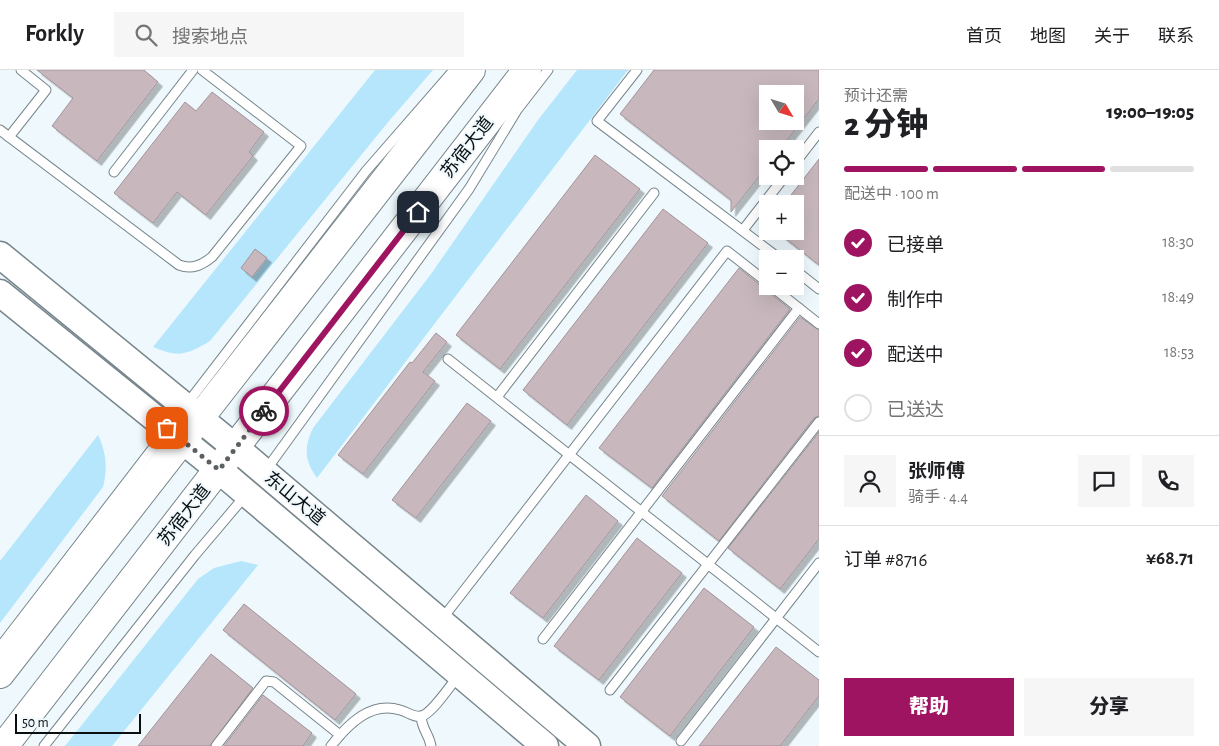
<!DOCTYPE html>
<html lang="zh">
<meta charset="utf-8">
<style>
:root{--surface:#fff;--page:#f6f6f6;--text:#202124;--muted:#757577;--line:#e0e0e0;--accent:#9e1461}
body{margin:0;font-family:"Alegreya Sans","Noto Sans SC",sans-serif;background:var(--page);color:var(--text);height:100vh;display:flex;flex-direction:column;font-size:19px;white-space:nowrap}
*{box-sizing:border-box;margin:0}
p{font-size:16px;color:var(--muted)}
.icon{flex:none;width:28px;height:28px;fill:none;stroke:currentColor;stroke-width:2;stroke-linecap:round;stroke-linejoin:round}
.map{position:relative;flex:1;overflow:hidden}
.sheet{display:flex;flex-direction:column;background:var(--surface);width:400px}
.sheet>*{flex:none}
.needle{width:32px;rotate:128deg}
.buttons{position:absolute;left:759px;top:15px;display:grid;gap:10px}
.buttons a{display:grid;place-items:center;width:45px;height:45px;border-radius:0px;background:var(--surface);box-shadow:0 5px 20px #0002;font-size:25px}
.scale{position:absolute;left:15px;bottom:12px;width:126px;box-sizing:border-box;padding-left:5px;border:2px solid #090e10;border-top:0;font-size:14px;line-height:18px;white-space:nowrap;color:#090e10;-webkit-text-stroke:4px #eff9fd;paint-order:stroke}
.pin{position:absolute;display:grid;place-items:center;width:42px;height:42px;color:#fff;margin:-21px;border-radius:10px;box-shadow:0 2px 8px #0006}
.courier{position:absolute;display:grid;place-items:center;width:50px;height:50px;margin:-25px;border:4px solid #9e1461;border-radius:50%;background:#fff;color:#222;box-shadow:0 1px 6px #0007}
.head em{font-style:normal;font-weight:800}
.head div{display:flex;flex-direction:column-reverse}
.head{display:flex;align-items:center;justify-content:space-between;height:85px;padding:0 25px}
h1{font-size:32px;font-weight:800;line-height:38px}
.bar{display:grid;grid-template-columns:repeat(4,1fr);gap:8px 5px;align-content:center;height:60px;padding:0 25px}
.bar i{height:6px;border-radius:4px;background:var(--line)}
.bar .selected{background:var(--accent)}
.bar p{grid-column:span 4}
.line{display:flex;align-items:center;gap:12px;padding:0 25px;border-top:1px solid var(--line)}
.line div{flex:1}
.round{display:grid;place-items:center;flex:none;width:52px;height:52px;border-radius:0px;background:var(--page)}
ol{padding:0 25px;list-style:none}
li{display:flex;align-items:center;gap:15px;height:55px}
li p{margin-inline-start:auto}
li .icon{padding:5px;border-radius:50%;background:var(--accent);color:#fff;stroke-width:4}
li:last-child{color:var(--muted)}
li i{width:28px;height:28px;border:2px solid var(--line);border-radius:50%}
.cta{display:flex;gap:10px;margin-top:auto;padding:10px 25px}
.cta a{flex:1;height:58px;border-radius:0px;background:var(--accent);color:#fff;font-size:20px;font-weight:800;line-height:58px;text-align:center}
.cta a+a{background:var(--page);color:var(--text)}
header{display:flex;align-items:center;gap:30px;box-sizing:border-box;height:70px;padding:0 25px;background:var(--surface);border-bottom:1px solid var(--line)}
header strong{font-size:24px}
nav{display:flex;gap:28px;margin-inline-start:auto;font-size:18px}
.search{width:350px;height:45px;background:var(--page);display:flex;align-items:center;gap:12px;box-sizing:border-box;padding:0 18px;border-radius:0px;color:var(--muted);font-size:19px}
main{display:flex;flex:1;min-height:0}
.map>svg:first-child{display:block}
.green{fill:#b5e6fc}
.building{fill:#c8b8bd;stroke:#a39399;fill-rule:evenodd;filter:url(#shadow)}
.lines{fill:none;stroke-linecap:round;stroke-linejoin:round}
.lane-casing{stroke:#77868c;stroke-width:11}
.secondary-casing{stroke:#77868c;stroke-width:29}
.primary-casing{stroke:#77868c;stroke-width:30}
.lane{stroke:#fff;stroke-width:9}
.secondary{stroke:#fff;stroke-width:26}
.primary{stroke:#fff;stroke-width:28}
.done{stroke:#5a6063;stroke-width:5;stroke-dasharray:0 9}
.route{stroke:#9e1461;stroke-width:6}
.labels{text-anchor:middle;stroke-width:4;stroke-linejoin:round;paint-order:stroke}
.street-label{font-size:18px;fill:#090e10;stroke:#eff9fd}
</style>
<header>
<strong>Forkly</strong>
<div class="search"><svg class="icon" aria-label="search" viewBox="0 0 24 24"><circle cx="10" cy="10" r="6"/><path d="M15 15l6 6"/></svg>搜索地点</div>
<nav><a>首页</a><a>地图</a><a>关于</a><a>联系</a></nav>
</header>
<main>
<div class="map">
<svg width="819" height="676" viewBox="0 0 819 676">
<defs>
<filter id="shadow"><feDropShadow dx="4.5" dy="4.5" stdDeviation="0" flood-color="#0004"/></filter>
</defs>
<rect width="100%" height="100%" fill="#eff9fd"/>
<!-- green -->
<g class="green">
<path d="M 375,0 L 433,0 L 389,51 L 210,271 C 186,285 179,288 153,277 Z"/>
<path d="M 577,0 L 628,0 L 317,408 C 304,390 304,378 313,358 L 431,204 L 538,50 Z"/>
<path d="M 98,365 C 106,382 108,398 103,417 L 0,553 L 0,491 Z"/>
<path d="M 241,491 L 258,495 L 112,676 L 65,676 L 198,509 L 214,498 Z"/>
</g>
<!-- building -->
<g class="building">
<path d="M 37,0 L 144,0 L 158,12 L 97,91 L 52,56 L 73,28 Z"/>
<path d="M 654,0 L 819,0 L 819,29 L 780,79 L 768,79 L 768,95 L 731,142 L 731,130 L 620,44 ZM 768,24 L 795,24 L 795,51 L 768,51 Z"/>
<path d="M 212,22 L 264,62 L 249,82 L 253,86 L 206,145 L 177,122 L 153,153 L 114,123 L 185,32 L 196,41 Z"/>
<path d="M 595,85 L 640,119 L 500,299 L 456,265 Z"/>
<path d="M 819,89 L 819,195 L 776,161 L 795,161 L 795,134 L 784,134 Z"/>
<path d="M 663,139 L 708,173 L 567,355 L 523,320 Z"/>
<path d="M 255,179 L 267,188 L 252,207 L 241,198 Z"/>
<path d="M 739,198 L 790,239 L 652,418 L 599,378 Z"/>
<path d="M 800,247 L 819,260 L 819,346 L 814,348 L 719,471 L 662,426 Z"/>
<path d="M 436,263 L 447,272 L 423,302 L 435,311 L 363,404 L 338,385 L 410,292 L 412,293 Z"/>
<path d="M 467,333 L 491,351 L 416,448 L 392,430 Z"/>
<path d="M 819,362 L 819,469 L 780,519 L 728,478 Z"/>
<path d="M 586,425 L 618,451 L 543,548 L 510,523 Z"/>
<path d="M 637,468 L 682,503 L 599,610 L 554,576 Z"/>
<path d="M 704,518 L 754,557 L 670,666 L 620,627 Z"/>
<path d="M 244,534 L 356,624 L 335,650 L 223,560 Z"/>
<path d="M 776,577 L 819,610 L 819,626 L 780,676 L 699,676 Z"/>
<path d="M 211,584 L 253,618 L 210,676 L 138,676 Z"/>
<path d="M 263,625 L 312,663 L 303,676 L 224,676 Z"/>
</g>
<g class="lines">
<!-- lane casing -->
<g class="lane-casing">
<g id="lane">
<path d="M 637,0 L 597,51 L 780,189"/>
<path d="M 0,60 L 179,195 C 192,200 202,195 212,187 L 301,76 L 202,0"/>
<path d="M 9,67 L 46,20 L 21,0"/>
<path d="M 795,93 L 819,62"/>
<path d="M 114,102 L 193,0"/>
<path d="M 743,160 L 785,106"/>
<path d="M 795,200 L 819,219"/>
<path d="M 771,216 L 819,254"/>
<path d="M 448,289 L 819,582"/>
<path d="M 497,327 L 654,123"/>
<path d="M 266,400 L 469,119 L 517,40 L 548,0"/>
<path d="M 442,549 L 727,181 L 768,213"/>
<path d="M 543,569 L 799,238"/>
<path d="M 0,577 L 366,101 L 454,0"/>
<path d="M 610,620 L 819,352"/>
<path d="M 421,646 C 422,660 429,664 431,676"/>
<path d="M 681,671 L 819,493"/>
<path d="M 44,676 L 195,485 L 245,426"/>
<path d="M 216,676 L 266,611 L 274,612 L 340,665"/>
<path d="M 331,676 C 348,654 371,631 400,640 C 408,642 414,648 422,646 C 433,642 450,616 458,606"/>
</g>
</g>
<!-- secondary casing -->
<g class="secondary-casing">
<g id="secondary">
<path d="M 0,185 L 236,378 L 587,676"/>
<path d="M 0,223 L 219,400 L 545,676"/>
</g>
</g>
<!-- primary casing -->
<g class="primary-casing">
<g id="primary">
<path d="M 0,604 L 471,0"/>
<path d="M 4,676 L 527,0"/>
</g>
</g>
<!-- lane -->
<use href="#lane" class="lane"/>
<!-- secondary -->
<use href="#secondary" class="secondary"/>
<!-- primary -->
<use href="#primary" class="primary"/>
</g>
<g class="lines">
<!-- done -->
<path class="done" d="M 167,358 L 219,400 L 264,341"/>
<!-- route -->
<path class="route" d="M 264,341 L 418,142"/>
</g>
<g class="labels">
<!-- street labels -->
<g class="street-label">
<text transform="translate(467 77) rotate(-52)" y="6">苏宿大道</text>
<text transform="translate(295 428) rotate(40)" y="6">东山大道</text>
<text transform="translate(184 445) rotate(-52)" y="6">苏宿大道</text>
</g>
</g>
</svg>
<div class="buttons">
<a><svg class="needle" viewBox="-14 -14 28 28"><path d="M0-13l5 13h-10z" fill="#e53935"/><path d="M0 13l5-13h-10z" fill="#757577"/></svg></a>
<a><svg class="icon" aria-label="locate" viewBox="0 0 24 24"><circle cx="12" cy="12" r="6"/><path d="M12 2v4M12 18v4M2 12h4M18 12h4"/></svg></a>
<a>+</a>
<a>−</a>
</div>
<div class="scale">50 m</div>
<div class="pin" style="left:167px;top:358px;background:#ea580c"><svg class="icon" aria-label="bag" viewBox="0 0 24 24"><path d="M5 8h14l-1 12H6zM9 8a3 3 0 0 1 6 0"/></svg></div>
<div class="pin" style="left:418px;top:142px;background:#1f2937"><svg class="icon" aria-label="home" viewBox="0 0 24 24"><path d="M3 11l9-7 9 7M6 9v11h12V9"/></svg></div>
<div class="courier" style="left:264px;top:341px"><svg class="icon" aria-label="bike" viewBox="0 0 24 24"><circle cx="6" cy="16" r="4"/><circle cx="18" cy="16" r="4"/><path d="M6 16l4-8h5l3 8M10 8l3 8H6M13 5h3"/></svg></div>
</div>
<section class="sheet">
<div class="head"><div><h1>2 分钟</h1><p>预计还需</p></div><em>19:00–19:05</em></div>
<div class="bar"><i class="selected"></i><i class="selected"></i><i class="selected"></i><i></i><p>配送中 · 100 m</p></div>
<ol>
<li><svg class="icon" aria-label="check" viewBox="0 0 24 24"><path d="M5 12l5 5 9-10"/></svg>已接单<p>18:30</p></li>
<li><svg class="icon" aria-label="check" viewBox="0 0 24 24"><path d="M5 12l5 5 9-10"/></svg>制作中<p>18:49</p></li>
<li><svg class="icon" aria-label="check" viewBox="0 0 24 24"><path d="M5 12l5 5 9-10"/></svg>配送中<p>18:53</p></li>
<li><i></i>已送达</li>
</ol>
<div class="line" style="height:90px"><a class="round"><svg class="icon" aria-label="person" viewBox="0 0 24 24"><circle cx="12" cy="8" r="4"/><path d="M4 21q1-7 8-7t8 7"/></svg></a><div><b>张师傅</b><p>骑手 · 4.4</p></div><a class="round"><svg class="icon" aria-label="chat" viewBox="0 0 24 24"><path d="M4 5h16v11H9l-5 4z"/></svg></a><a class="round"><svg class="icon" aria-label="phone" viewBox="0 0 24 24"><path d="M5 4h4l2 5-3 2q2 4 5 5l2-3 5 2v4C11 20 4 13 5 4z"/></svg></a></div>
<div class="line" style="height:65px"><div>订单 #8716</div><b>¥68.71</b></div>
<div class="cta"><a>帮助</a><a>分享</a></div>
</section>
</main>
